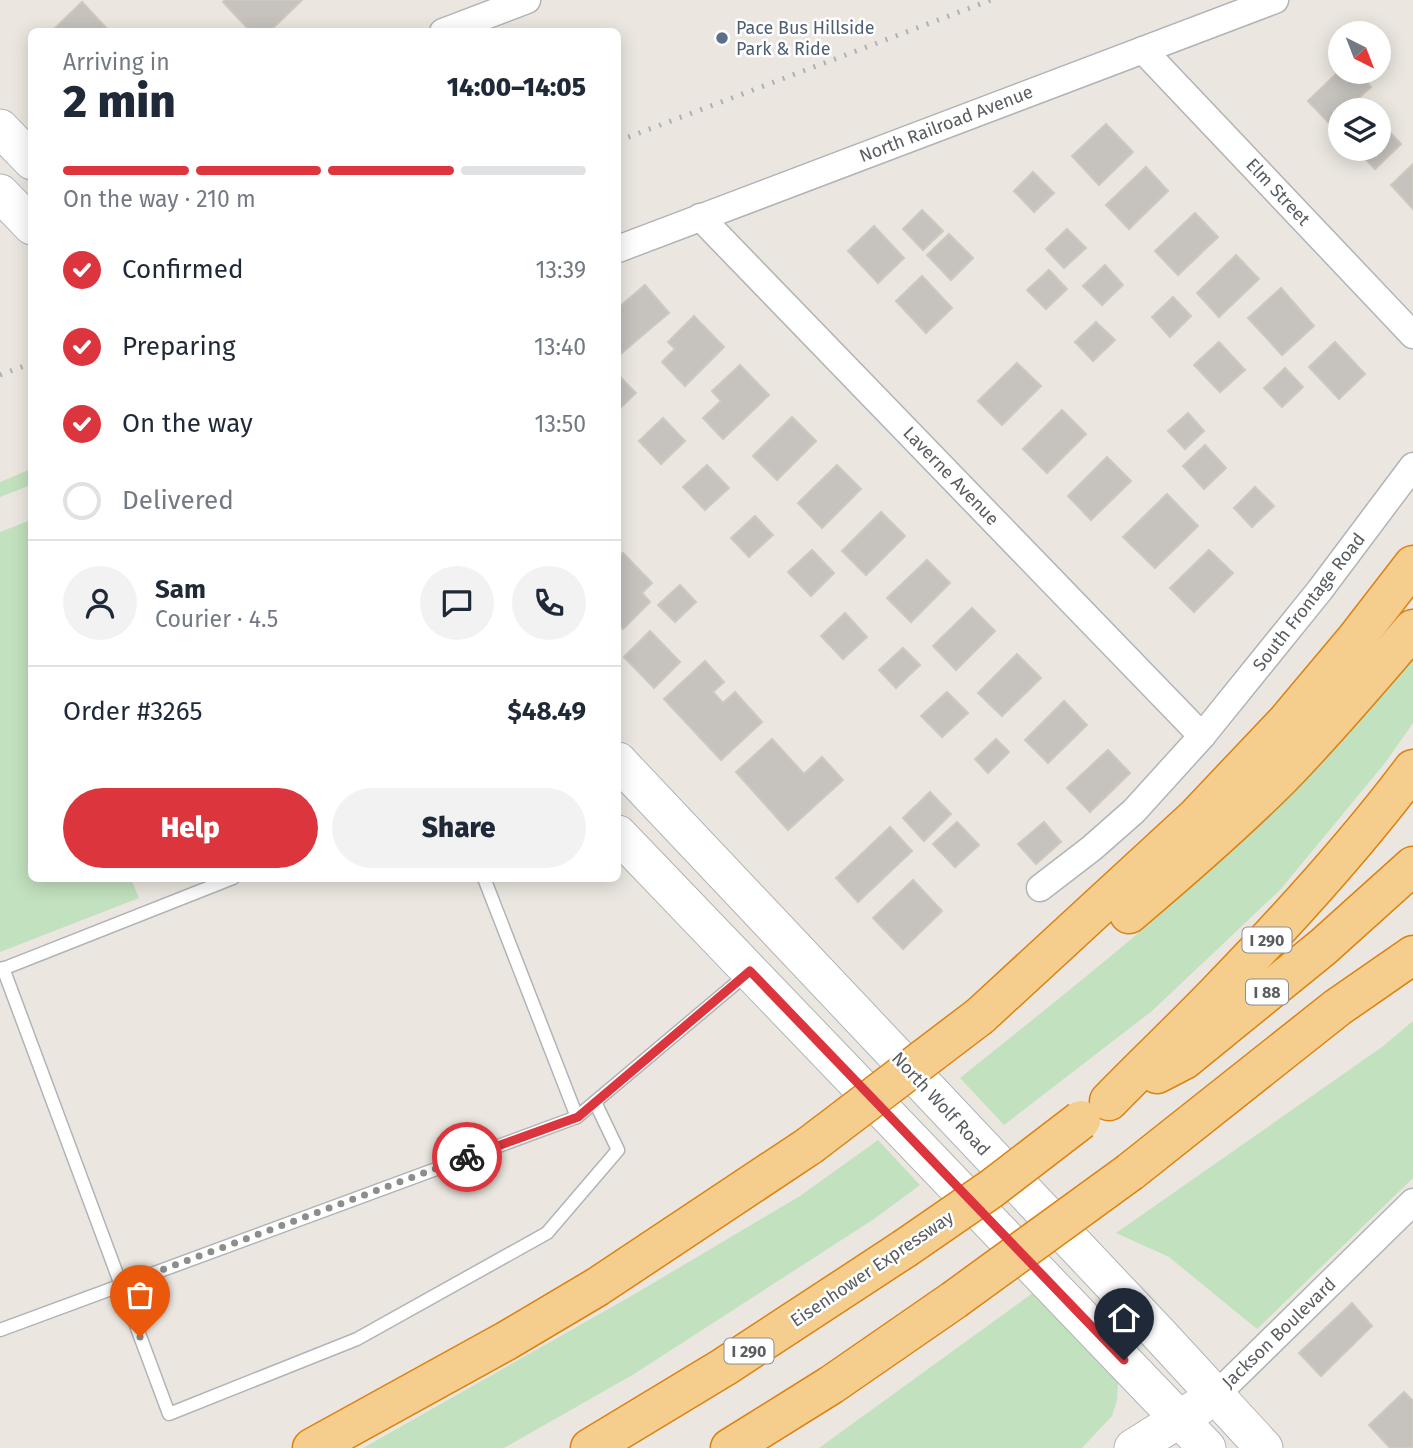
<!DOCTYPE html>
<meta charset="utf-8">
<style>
:root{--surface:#fff;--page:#f2f2f3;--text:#1f2937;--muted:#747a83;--line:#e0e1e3;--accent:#dc353d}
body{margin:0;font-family:"Fira Sans",sans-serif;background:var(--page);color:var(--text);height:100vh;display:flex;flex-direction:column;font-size:26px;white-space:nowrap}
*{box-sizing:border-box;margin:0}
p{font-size:23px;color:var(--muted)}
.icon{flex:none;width:38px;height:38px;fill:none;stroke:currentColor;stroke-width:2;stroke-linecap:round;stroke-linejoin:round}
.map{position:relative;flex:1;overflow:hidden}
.panel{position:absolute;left:28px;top:28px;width:593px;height:854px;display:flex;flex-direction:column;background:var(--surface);border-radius:10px;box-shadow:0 4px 18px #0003}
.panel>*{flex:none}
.needle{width:46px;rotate:138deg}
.controls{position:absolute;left:1328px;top:21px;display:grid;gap:14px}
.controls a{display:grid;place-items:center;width:63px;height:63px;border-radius:50%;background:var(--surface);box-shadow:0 4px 18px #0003;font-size:35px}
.pin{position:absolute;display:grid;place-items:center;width:60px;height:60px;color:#fff;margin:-72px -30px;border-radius:50% 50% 50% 0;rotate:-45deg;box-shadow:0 0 7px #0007}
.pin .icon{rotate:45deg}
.courier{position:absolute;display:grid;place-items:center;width:70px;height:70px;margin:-35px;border:5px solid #dc353d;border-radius:50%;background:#fff;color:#222;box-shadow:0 2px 9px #0007}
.headline em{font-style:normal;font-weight:800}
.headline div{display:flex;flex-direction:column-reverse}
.headline{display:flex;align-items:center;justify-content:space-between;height:119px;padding:0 35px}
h1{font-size:46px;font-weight:800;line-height:52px}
.bar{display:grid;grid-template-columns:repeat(4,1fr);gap:10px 7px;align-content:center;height:84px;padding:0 35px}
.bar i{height:9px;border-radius:5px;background:var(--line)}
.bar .current{background:var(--accent)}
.bar p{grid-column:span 4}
.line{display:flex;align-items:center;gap:18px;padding:0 35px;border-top:2px solid var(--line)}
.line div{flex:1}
.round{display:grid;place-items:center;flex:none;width:74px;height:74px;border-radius:37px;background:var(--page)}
ol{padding:0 35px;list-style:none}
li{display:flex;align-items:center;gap:21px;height:77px}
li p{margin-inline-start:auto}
li .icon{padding:7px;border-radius:50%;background:var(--accent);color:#fff;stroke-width:4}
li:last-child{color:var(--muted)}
li i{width:38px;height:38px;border:4px solid var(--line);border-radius:50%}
.button{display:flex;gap:14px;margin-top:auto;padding:14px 35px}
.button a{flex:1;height:80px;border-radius:42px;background:var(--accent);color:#fff;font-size:28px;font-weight:800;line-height:80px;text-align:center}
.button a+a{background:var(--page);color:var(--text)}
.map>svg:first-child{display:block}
.green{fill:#c2e1be}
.building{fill:#c6c2bd;stroke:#cfc8bf;stroke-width:2}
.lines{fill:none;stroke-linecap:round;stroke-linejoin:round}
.service-casing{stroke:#b1b4b7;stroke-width:15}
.minor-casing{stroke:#b1b4b7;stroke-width:29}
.secondary-casing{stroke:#b0b4b7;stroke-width:39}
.motorway-casing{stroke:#dc820f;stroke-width:41}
.service{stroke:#fff;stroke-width:12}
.minor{stroke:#fff;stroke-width:26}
.secondary{stroke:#fff;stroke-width:37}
.motorway{stroke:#f5cd8d;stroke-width:38}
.rail{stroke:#afb0b0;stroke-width:5;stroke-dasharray:2 9;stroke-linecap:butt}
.motorway-bridge-casing{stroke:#dc820f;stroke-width:41;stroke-linecap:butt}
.motorway-bridge{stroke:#f5cd8d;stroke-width:38}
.done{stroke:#8c8d8d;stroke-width:7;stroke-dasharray:0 12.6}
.route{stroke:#dc353d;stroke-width:9}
.service-dot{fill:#5c6f8a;stroke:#fff;stroke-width:2.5}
.labels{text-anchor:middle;stroke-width:5;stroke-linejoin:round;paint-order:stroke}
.shield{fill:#fff;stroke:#8b8e90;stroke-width:2}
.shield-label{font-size:16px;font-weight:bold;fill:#595d60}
.service-label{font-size:18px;fill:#4e5e75;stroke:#fff;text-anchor:start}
.street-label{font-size:18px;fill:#595d60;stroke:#fff}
</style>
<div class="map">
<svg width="1413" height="1448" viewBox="0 0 1413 1448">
<rect width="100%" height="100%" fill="#ebe7e0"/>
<!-- green -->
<g class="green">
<path d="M 31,469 L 31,485 L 0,497 L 0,482 Z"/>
<path d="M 31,520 L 32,878 L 131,879 L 139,898 L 0,952 L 0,532 Z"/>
<path d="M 1413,659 L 1413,723 L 1385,763 L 1280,890 L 1152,1011 L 1004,1125 L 960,1078 C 1057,1000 1155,923 1246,838 C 1306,782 1360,721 1413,659 Z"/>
<path d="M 1413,1021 L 1413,1178 L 1257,1329 L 1169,1257 L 1116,1233 L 1382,1047 Z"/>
<path d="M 878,1140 L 920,1185 L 874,1219 L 634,1374 L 504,1448 L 363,1448 L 633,1295 L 800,1196 Z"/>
<path d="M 1041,1287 L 1113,1366 L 1118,1383 L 1117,1400 L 1112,1416 L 1082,1448 L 819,1448 Z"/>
</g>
<!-- building -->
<g class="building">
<path d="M 225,0 L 302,0 L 269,32 L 251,32 L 223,2 Z"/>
<path d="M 82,2 L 110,32 L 51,32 Z"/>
<path d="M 1340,70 L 1340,72 L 1357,72 L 1371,87 L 1345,110 L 1340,110 L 1340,115 L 1330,124 L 1308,101 Z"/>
<path d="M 1379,121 L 1401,144 L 1375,169 L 1356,149 L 1379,149 Z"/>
<path d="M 1106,124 L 1133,152 L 1099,185 L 1072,156 Z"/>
<path d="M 1413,164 L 1413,209 L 1391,185 Z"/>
<path d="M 1146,167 L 1168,191 L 1129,229 L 1106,205 Z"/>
<path d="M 1033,172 L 1054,193 L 1034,212 L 1014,191 Z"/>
<path d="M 922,210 L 943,231 L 923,250 L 903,229 Z"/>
<path d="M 1195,213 L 1218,237 L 1178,275 L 1155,251 Z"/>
<path d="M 874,226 L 904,258 L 878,283 L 848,251 Z"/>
<path d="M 1067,229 L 1086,248 L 1064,268 L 1046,249 Z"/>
<path d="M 949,234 L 973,258 L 951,280 L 927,255 Z"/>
<path d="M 1236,255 L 1259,279 L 1219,317 L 1197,293 Z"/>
<path d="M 1105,265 L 1123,285 L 1102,305 L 1083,286 Z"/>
<path d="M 1049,270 L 1067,289 L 1046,309 L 1027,290 Z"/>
<path d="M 922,276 L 952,308 L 926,333 L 896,301 Z"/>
<path d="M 645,285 L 669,313 L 618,356 L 618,308 Z"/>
<path d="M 1281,288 L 1314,326 L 1282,355 L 1248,318 Z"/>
<path d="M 1173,297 L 1191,316 L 1170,337 L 1152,317 Z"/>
<path d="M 694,316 L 724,347 L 685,386 L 662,362 L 675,349 L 668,342 Z"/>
<path d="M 1096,322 L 1115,340 L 1093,361 L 1075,342 Z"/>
<path d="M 1219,342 L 1245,370 L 1220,392 L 1194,365 Z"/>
<path d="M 1335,342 L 1365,374 L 1339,399 L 1309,367 Z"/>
<path d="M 1017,363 L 1041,386 L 1002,425 L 978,401 Z"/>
<path d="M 740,365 L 769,395 L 723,439 L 703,418 L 721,401 L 712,391 Z"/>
<path d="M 1285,368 L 1303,387 L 1282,407 L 1264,388 Z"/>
<path d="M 618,375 L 636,393 L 618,410 Z"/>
<path d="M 1062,410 L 1086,434 L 1047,473 L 1023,449 Z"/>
<path d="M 1188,413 L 1204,431 L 1185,449 L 1168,431 Z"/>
<path d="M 792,417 L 816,441 L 777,480 L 753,456 Z"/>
<path d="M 663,418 L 685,441 L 661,464 L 639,441 Z"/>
<path d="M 1205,445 L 1226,468 L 1204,489 L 1183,466 Z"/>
<path d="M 1107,457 L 1131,481 L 1091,520 L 1068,496 Z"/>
<path d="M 707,465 L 729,488 L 705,510 L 683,487 Z"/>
<path d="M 837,465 L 861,489 L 822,528 L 798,503 Z"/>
<path d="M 1255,487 L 1274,506 L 1252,527 L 1234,508 Z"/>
<path d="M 1167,494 L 1198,526 L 1155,568 L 1123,537 Z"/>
<path d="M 881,512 L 905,536 L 866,575 L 842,551 Z"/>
<path d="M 755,516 L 773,535 L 749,557 L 731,538 Z"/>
<path d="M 812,550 L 834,573 L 811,596 L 788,572 Z"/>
<path d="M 1209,550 L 1233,573 L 1194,612 L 1170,588 Z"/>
<path d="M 623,553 L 652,583 L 642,593 L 650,602 L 623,629 L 618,623 L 618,558 Z"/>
<path d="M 927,560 L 950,583 L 911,622 L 887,598 Z"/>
<path d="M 680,585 L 696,602 L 675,622 L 658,605 Z"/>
<path d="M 972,608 L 995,631 L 956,670 L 933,646 Z"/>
<path d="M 845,613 L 867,637 L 843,659 L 821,636 Z"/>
<path d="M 650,631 L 680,662 L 654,688 L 624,657 Z"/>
<path d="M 903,648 L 920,665 L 896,688 L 879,670 Z"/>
<path d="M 1017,654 L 1041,678 L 1002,716 L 978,693 Z"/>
<path d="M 705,661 L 724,682 L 713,692 L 723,703 L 735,692 L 762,722 L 721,760 L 664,699 Z"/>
<path d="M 947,692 L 968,713 L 942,737 L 921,716 Z"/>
<path d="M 1064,701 L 1087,725 L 1048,763 L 1025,740 Z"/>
<path d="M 772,739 L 804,774 L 822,757 L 843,780 L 788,830 L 736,772 Z"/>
<path d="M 996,739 L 1009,752 L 988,773 L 975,759 Z"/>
<path d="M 1108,750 L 1130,773 L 1090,812 L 1067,788 Z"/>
<path d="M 930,792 L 951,814 L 924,841 L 903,818 Z"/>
<path d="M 957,822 L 979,845 L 955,867 L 933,844 Z"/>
<path d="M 1044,822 L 1061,842 L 1036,864 L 1018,844 Z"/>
<path d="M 890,827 L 912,851 L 858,902 L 836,878 Z"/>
<path d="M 913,880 L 942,911 L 903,949 L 873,918 Z"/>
<path d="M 1352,1303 L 1372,1326 L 1321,1376 L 1299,1353 Z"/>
<path d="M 1404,1392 L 1413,1401 L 1413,1448 L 1390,1448 L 1369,1425 Z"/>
</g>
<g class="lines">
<!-- service casing -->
<g class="service-casing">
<g id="service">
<path d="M 484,878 L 577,1117"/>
<path d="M 3,968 L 169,1414 L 357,1339 L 547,1233 L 618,1150 L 595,1102"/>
<path d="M 0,970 L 233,878"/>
<path d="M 0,1330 L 577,1117 L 747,974"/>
</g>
</g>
<!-- minor casing -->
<g class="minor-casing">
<g id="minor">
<path d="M 443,32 L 527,0"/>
<path d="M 1143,50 L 1413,335"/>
<path d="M 700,217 L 1202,736"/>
<path d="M 618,249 L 1275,0"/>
<path d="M 1040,888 L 1092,848 L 1134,811 L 1202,736 L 1320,590 L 1413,466"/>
<path d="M 1215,1396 L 1413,1202"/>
</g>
</g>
<!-- secondary casing -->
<g class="secondary-casing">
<g id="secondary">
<path d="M 0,128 L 32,161"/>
<path d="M 0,193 L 32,226"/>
<path d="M 618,761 L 1160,1335 L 1264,1448"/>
<path d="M 618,834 L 1207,1448"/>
<path d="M 1133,1448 L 1200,1406"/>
</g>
</g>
<!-- motorway casing -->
<g class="motorway-casing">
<g id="motorway">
<path d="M 1129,914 C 1181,870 1232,826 1281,777 C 1327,730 1370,679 1413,629"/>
<path d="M 980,1016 L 1196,817 L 1287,721 L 1355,640 L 1413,565"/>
<path d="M 1157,1074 L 1184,1060 L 1323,947 L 1413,866"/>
<path d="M 1109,1101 C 1144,1065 1180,1031 1215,995 C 1285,923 1353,849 1413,769"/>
<path d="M 1130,1172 L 1338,1007 L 1413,955"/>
<path d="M 312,1448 L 506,1341 L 597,1287 L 809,1146"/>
<path d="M 590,1448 L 724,1367 L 904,1249"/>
<path d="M 730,1448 L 831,1385 L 954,1300"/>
</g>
</g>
<!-- service -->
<use href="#service" class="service"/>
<!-- minor -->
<use href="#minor" class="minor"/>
<!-- secondary -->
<use href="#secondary" class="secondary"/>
<!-- motorway -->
<use href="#motorway" class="motorway"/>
<!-- rail -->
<g class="rail">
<path d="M 618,141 L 991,0"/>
<path d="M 0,375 L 32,363"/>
</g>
<!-- motorway-bridge casing -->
<g class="motorway-bridge-casing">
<g id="motorway-bridge">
<path d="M 809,1146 L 980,1016"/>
<path d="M 904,1249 L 991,1189 L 1081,1120"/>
<path d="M 954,1300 L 1130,1172"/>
</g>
</g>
<!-- motorway-bridge -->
<use href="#motorway-bridge" class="motorway-bridge"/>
</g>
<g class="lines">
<!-- done -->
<path class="done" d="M 140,1337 L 121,1285 L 467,1157"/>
<!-- route -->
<path class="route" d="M 467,1157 L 578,1117 L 750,971 L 1124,1360"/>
</g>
<!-- markers -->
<circle class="service-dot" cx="722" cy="38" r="7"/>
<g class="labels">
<!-- shield labels -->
<g class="shield">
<rect x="1242.5" y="927.5" width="49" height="25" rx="5"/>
<rect x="1246" y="979.5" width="42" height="25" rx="5"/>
<rect x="724.5" y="1338.5" width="49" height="25" rx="5"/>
</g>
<g class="shield-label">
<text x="1267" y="946">I 290</text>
<text x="1267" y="998">I 88</text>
<text x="749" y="1357">I 290</text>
</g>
<!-- service labels -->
<g class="service-label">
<text x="736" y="34">Pace Bus Hillside<tspan x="736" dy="21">Park &amp; Ride</tspan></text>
</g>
<!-- street labels -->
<g class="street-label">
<text transform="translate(946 124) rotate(-21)" y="6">North Railroad Avenue</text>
<text transform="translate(1278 192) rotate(47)" y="6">Elm Street</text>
<text transform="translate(951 476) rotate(46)" y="6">Laverne Avenue</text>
<text transform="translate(1309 602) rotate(-52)" y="6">South Frontage Road</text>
<text transform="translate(941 1104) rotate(47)" y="6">North Wolf Road</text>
<text transform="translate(872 1269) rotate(-34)" y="6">Eisenhower Expressway</text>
<text transform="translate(1279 1333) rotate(-44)" y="6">Jackson Boulevard</text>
</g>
</g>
</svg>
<div class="controls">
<a><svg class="needle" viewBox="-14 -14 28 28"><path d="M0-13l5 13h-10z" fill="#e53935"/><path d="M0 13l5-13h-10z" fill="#747a83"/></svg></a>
<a><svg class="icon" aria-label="layers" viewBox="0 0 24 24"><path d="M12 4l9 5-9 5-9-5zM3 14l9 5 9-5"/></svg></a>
</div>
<div class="pin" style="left:140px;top:1337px;background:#ea580c"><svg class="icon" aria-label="bag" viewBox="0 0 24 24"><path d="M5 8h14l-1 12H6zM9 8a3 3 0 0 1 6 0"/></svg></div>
<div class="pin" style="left:1124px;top:1360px;background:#1f2937"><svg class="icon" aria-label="home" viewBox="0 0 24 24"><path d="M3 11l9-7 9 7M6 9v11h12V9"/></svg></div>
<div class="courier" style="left:467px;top:1157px"><svg class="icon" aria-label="bike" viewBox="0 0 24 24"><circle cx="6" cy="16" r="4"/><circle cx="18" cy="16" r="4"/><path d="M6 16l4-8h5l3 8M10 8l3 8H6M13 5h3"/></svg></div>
<section class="panel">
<div class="headline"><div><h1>2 min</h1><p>Arriving in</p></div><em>14:00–14:05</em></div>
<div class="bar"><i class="current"></i><i class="current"></i><i class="current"></i><i></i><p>On the way · 210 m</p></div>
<ol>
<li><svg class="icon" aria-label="check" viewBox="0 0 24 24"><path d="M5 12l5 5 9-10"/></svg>Confirmed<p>13:39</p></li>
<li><svg class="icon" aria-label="check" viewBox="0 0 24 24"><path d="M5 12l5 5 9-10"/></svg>Preparing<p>13:40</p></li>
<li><svg class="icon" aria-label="check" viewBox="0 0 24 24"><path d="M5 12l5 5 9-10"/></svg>On the way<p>13:50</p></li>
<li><i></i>Delivered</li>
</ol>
<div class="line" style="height:126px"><a class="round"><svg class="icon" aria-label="person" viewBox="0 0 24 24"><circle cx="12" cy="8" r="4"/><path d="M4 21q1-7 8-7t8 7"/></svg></a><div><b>Sam</b><p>Courier · 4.5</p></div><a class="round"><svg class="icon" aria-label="chat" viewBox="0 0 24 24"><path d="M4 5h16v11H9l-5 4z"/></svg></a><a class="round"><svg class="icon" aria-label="phone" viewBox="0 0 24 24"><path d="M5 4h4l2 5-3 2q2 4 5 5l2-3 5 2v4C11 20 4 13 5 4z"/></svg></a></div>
<div class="line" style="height:91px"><div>Order #3265</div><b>$48.49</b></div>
<div class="button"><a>Help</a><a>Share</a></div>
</section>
</div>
